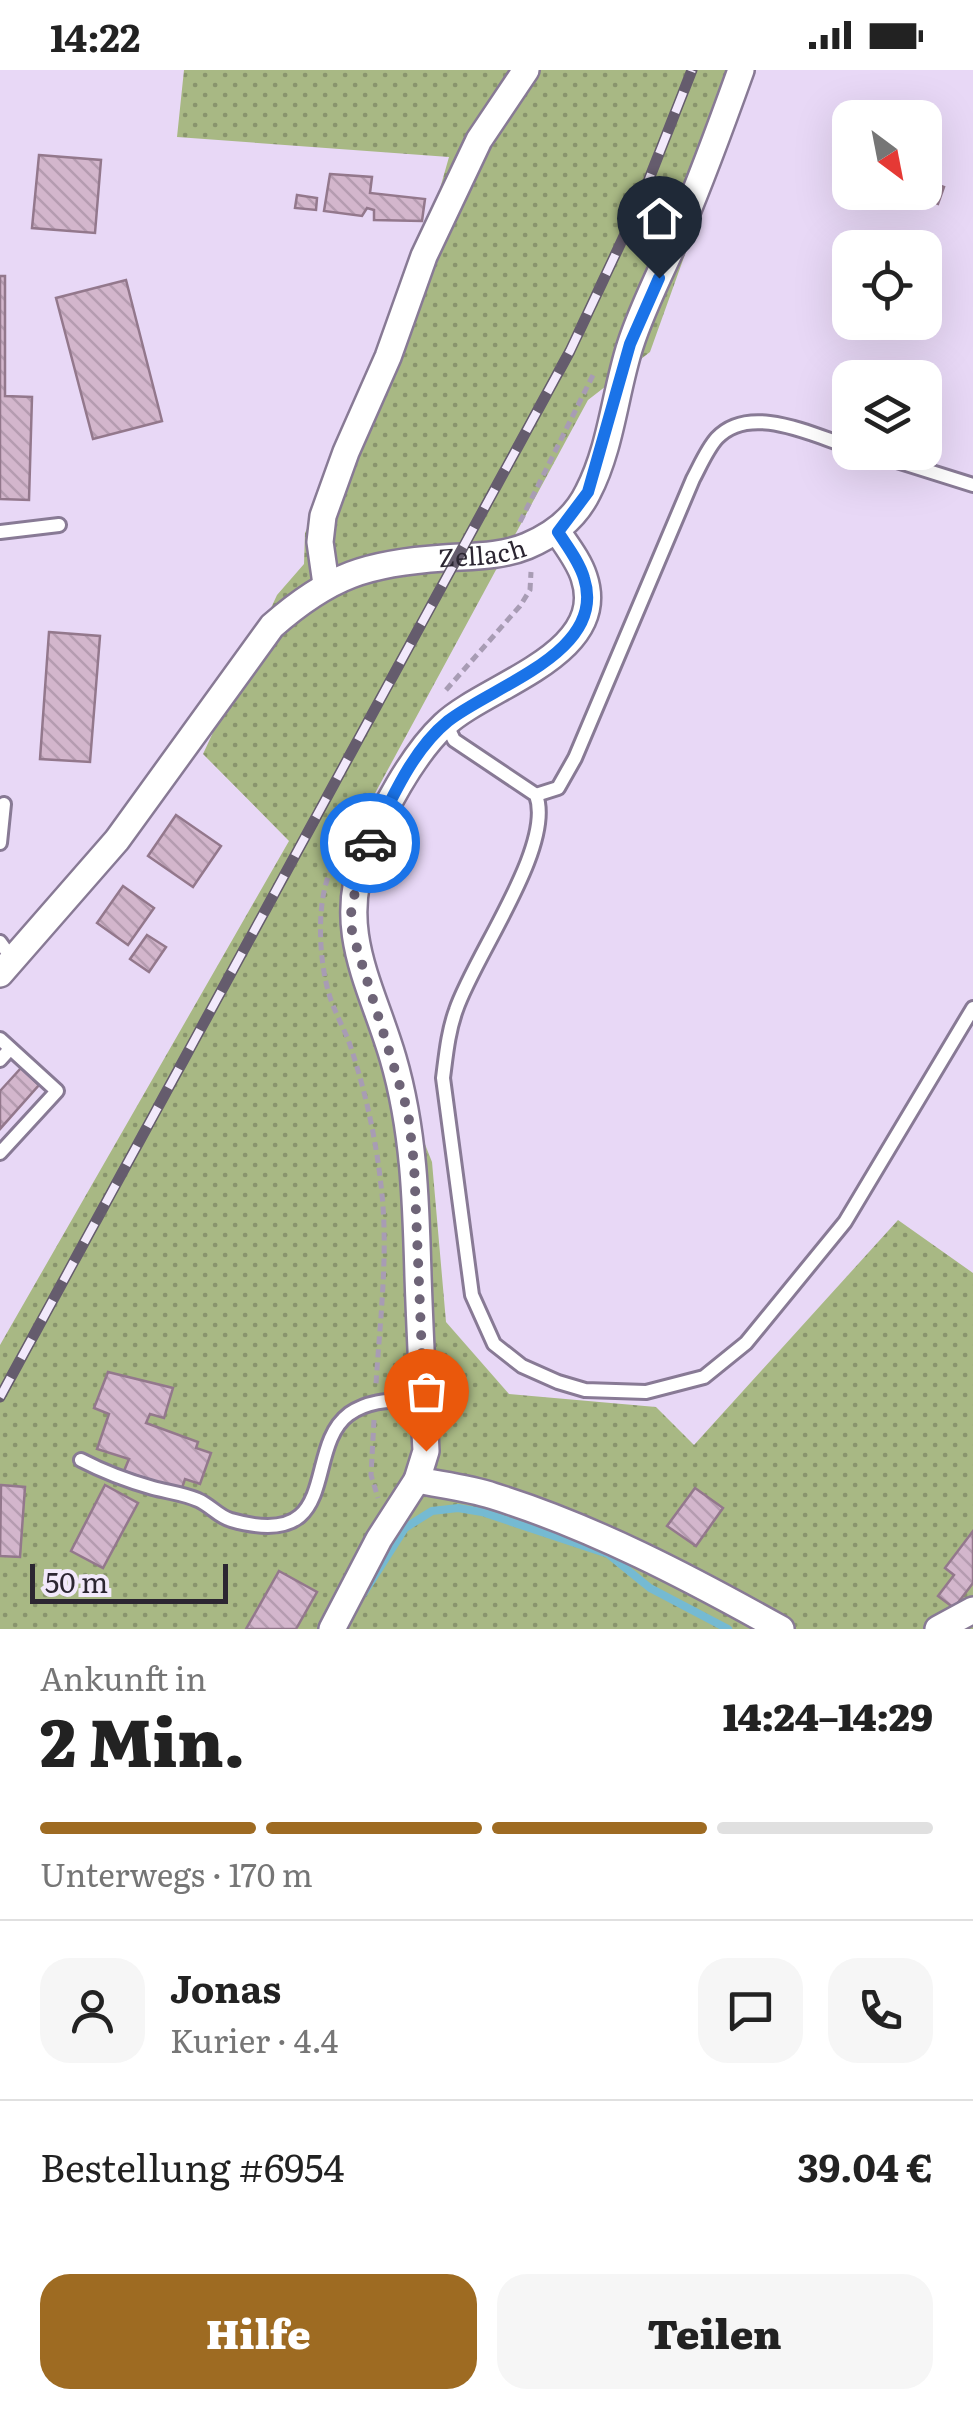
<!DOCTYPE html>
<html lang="de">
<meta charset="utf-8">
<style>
:root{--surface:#fff;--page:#f6f6f6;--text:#222;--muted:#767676;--line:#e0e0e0;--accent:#9e6b22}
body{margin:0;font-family:Literata,serif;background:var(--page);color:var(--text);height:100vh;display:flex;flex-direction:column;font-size:38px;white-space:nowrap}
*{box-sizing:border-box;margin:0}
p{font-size:32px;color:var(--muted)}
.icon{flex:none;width:55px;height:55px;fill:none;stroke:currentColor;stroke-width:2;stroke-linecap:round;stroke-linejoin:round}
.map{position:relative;height:1559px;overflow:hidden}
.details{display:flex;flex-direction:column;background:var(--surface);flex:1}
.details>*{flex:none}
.needle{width:65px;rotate:148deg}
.buttons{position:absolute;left:832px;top:30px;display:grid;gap:20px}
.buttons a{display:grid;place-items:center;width:110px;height:110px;border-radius:20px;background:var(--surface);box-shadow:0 10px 40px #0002;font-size:50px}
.scale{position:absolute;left:30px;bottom:25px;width:198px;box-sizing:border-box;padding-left:10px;border:5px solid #2c2632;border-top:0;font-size:28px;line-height:35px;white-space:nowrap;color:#2c2632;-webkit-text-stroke:8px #f2e9fb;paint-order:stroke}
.pin{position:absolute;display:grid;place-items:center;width:85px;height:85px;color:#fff;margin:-102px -42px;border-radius:50% 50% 50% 0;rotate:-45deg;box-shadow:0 0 10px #0007}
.pin .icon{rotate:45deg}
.courier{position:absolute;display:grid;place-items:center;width:100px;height:100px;margin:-50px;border:8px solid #1a73e8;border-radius:50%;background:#fff;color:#222;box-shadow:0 2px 12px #0007}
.head em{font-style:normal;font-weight:800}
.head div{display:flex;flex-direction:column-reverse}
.head{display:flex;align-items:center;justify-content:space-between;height:170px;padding:0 40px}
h1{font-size:65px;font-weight:800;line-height:75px}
.bar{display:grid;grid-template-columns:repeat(4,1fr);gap:15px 10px;align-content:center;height:120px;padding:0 40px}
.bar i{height:12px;border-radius:8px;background:var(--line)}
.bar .on{background:var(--accent)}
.bar p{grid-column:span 4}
.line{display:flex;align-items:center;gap:25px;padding:0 40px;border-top:2px solid var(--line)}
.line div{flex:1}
.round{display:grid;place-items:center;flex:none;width:105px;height:105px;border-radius:30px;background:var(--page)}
.action{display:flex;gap:20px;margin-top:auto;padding:20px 40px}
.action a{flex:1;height:115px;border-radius:30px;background:var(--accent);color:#fff;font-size:40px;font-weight:800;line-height:115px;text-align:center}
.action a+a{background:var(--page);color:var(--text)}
.status{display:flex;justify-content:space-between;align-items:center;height:70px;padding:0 50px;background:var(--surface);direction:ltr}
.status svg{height:28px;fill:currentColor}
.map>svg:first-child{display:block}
.grass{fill:url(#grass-dots)}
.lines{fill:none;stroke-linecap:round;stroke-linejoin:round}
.stream{stroke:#75bad2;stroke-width:8}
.building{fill:url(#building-back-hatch);stroke:#93788c;stroke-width:2.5}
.service-casing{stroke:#887a95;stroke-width:18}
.minor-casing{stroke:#887a95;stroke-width:30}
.path{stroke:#a89cb4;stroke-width:5;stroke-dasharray:8 5;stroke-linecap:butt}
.service{stroke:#fff;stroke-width:12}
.minor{stroke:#fff;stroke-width:25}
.rail-casing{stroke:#655c6d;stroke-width:11}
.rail{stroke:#f2e9fb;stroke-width:8;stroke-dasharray:22;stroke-linecap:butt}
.done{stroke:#6e6477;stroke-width:10;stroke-dasharray:0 18}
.route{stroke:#1a73e8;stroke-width:12}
.labels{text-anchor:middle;stroke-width:9;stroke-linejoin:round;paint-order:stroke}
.street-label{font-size:25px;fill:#2c2632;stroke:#f2e9fb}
</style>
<div class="status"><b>14:22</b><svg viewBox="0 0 49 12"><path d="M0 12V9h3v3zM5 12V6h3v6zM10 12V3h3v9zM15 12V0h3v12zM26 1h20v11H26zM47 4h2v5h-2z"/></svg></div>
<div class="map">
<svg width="973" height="1559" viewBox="0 0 973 1559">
<defs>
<pattern id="grass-dots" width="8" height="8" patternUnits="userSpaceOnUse" patternTransform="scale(2.5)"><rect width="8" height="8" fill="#a8b884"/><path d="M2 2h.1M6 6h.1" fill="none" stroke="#89956d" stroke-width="1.8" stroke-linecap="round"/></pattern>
<pattern id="building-back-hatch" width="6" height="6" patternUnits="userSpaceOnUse" patternTransform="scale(2.5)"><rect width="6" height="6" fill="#d3b6cc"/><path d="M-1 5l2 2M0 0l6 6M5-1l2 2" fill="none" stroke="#b59cb0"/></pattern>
</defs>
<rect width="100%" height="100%" fill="#e8d8f6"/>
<!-- grass -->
<path class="grass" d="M 184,0 L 751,0 L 650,282 L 588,330 L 347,775 L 361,912 L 432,1092 L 446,1252 L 509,1324 L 656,1337 L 694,1375 L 898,1150 L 973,1203 L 973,1559 L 0,1559 L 0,1275 L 289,771 L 203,684 L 277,525 L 304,494 L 305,463 L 399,262 L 449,87 L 177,67 Z"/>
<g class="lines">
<!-- stream -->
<path class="stream" d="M 363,1524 L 405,1458 L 432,1441 L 458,1438 L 482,1442 L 608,1484 L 650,1518 L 728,1559"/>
</g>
<!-- building -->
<g class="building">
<path d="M 39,85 L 101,90 L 95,163 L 32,158 Z"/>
<path d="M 330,104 L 372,107 L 370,123 L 425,129 L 422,151 L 374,150 L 374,140 L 367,138 L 362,146 L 324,141 Z"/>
<path d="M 925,110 L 944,117 L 938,134 L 917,126 L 919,122 L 925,122 Z"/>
<path d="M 297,125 L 317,128 L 316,140 L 295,138 Z"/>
<path d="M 0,206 L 5,206 L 5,326 L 32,327 L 29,430 L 0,429 Z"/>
<path d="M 126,210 L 162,351 L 93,369 L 56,228 Z"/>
<path d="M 49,562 L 100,566 L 90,692 L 40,689 Z"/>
<path d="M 176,745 L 221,776 L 193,817 L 148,786 Z"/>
<path d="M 123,816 L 154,838 L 128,875 L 97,853 Z"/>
<path d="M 147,865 L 166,877 L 149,902 L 130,889 Z"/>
<path d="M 21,998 L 39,1015 L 0,1059 L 0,1021 Z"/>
<path d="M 108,1302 L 173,1318 L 164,1348 L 150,1344 L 146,1353 L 198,1372 L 196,1378 L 211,1383 L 200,1414 L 185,1409 L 181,1421 L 124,1401 L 129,1389 L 97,1379 L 109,1344 L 94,1338 Z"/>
<path d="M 1,1415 L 25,1417 L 20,1487 L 0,1486 Z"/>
<path d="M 105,1415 L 138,1433 L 103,1498 L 71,1481 Z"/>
<path d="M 695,1418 L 723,1438 L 696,1476 L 667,1456 Z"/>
<path d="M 973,1461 L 973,1513 L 954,1538 L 938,1526 L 954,1505 L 945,1498 Z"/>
<path d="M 279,1501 L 317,1522 L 296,1559 L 246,1559 Z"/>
</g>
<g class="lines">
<!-- service casing -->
<g class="service-casing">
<g id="service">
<path d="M 868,382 L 973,415"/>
<path d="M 0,462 L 59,455"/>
<path d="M 446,653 L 454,670 L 536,725 C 555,776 474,886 456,940 C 448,962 446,985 443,1008 L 472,1225 L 494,1274 L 522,1296 L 558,1312 L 585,1320 L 646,1322 L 704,1307 L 746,1273 L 845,1152 L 973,938"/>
<path d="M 536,725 L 558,718 L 575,688 L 693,409 C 700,396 707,379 717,368 C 750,333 812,365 850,377"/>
<path d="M 0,773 L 4,734"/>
<path d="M 0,872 L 13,890"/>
<path d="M 0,969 L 57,1021 L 0,1083"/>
<path d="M 0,990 L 10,979"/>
<path d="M 81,1390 C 104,1402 128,1411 153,1418 C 168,1422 185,1424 198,1430 C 210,1435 219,1447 231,1450 C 344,1482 302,1379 349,1344 C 372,1328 397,1331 423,1329"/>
</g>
</g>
<!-- minor casing -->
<g class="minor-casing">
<g id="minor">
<path d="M 326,514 L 320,472 L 323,446 L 346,382 L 388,287 L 424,186 L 479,70 L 526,0"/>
<path id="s1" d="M 0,904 L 117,770 L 272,556 C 330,505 368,493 444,488 C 473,486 500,487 527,476 C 553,465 575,449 588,422 C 611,378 615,323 630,276 C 643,235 664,196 681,157 C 703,105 722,53 741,0"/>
<path d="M 417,1410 C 442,1415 469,1418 493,1426 C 593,1457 690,1508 781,1559"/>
<path d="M 332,1559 L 379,1469 L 417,1410 L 426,1381 C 423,1323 420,1264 418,1206 C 416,1132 414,1060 393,988 C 372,916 335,860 365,784 C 381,743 412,685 444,655 C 486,615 610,585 584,507 C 579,491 567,476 557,461"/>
<path d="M 938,1559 L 973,1540"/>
</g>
</g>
<!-- path -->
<g class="path">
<path d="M 520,452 L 595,301"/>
<path d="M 446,620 L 520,536 L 530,520 L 531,502"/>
<path d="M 333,796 C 315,828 319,891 329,924 C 335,944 346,961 352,981 C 366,1024 376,1070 381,1115 C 389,1181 380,1249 376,1314"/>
<path d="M 374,1350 L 371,1405 L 378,1428"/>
</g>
<!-- service -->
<use href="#service" class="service"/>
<!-- minor -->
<use href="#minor" class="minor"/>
<!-- rail casing -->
<g class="rail-casing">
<path id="rail" d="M 0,1327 L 570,281 L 640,132 L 692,0"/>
</g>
<!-- rail -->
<use href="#rail" class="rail"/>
</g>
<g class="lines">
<!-- done -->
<path class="done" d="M 370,773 L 351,836 L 352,862 L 408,1042 L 414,1094 L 426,1381"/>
<!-- route -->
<path class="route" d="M 370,773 C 390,732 412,680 448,651 C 492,616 608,582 584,508 C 579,491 567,476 558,462 L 588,422 L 630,274 L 659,208"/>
</g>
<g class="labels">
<!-- street labels -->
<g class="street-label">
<text dy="9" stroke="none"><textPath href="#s1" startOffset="670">Zellach</textPath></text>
</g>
</g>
</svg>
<div class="buttons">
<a><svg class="needle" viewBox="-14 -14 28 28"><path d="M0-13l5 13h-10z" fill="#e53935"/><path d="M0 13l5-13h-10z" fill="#767676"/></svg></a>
<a><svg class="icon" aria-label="locate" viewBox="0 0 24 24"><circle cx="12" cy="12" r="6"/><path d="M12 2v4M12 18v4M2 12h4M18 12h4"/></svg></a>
<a><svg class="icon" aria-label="layers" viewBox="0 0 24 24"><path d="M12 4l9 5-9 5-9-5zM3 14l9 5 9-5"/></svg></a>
</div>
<div class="scale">50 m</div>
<div class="pin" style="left:426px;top:1381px;background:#ea580c"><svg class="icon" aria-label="bag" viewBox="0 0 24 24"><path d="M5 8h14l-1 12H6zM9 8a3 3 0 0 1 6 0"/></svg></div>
<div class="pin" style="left:659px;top:208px;background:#1f2937"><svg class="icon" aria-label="home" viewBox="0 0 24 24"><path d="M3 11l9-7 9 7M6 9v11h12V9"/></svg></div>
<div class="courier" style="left:370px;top:773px"><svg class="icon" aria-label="car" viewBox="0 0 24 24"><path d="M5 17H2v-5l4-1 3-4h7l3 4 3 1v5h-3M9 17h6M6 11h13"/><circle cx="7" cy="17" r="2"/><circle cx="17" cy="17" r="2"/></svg></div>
</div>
<section class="details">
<div class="head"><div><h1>2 Min.</h1><p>Ankunft in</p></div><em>14:24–14:29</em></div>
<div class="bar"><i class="on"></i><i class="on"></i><i class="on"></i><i></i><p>Unterwegs · 170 m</p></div>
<div class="line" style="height:180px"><a class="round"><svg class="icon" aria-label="person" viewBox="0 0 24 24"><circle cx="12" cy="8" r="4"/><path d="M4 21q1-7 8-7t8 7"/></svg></a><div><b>Jonas</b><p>Kurier · 4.4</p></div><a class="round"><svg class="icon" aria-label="chat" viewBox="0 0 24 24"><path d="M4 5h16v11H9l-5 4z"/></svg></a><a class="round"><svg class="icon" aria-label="phone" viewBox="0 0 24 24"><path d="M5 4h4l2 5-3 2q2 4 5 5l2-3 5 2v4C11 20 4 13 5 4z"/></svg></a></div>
<div class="line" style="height:130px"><div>Bestellung #6954</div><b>39.04 €</b></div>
<div class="action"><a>Hilfe</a><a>Teilen</a></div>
</section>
